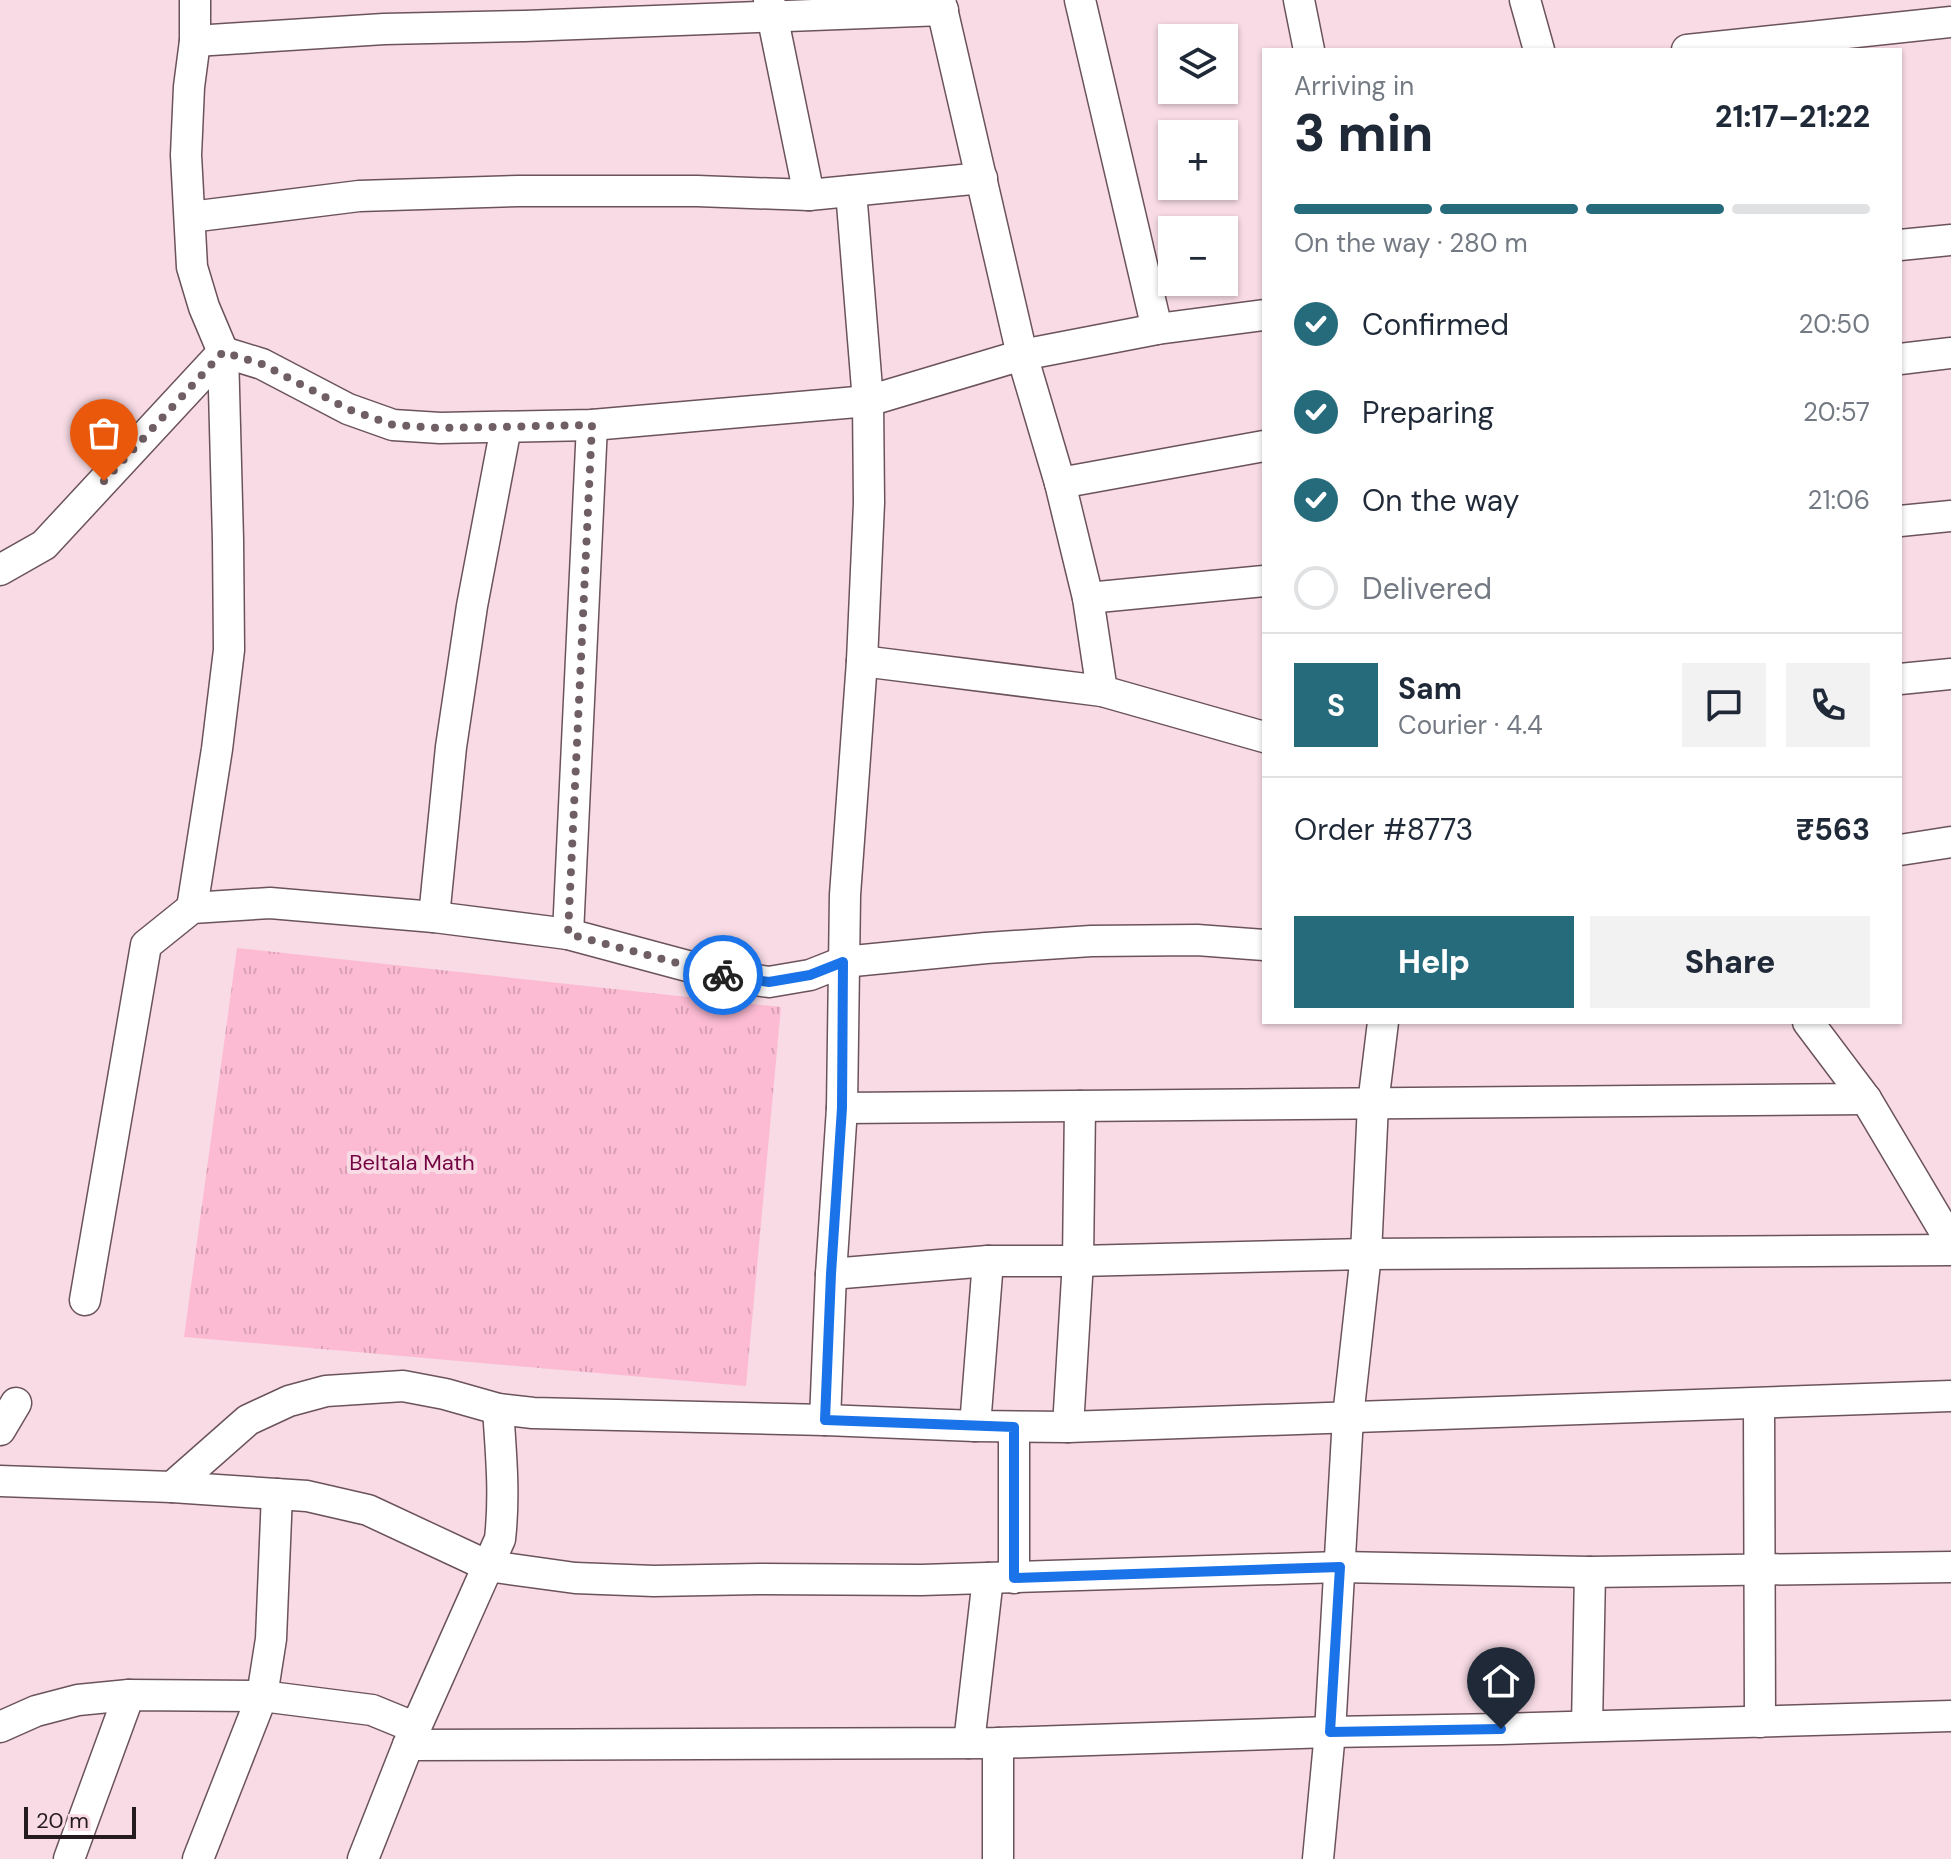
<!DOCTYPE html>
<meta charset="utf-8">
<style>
:root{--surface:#fff;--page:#f2f2f3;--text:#1f2937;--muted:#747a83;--line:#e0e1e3;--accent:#266b7b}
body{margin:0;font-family:"DM Sans",sans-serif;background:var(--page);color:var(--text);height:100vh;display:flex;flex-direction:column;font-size:30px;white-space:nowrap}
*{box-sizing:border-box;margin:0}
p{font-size:26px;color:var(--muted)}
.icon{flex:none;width:44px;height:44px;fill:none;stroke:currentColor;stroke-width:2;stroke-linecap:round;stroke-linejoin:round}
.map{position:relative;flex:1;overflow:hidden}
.sheet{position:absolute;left:1262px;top:48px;width:640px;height:976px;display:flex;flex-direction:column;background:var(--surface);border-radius:0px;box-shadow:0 2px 6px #0004}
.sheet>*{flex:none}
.fabs{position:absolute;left:1158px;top:24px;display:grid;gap:16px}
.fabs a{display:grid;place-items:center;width:80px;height:80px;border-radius:0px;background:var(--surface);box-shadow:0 2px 6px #0004;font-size:40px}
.scale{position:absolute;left:24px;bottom:20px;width:112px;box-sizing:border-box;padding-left:8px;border:4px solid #251b1f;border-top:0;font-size:22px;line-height:28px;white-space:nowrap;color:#251b1f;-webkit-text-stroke:6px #f8dbe5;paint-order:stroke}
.pin{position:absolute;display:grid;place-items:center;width:68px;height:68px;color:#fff;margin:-82px -34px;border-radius:50% 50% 50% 0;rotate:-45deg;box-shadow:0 0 8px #0007}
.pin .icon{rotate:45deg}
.courier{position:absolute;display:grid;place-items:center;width:80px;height:80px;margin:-40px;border:6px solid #1a73e8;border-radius:50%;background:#fff;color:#222;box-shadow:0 2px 10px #0007}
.summary em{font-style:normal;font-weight:800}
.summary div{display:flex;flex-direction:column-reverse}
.summary{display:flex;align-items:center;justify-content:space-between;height:136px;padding:0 32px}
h1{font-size:52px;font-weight:800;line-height:60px}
.bar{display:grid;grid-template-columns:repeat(4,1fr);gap:12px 8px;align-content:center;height:96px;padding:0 32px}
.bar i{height:10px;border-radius:6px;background:var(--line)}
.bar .current{background:var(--accent)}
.bar p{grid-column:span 4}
.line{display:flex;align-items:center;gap:20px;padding:0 32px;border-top:2px solid var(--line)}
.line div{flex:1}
.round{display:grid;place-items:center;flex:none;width:84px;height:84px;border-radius:0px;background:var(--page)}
ol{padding:0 32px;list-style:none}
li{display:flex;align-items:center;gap:24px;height:88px}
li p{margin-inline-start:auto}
li .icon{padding:8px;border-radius:50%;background:var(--accent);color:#fff;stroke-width:4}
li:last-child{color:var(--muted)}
li i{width:44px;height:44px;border:4px solid var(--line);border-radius:50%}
.action{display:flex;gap:16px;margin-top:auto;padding:16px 32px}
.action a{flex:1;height:92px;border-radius:0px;background:var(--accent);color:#fff;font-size:32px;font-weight:800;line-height:92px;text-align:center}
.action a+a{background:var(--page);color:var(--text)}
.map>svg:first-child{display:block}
.park{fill:url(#park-tufts)}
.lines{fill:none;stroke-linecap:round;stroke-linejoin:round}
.street-casing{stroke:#6b535b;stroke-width:33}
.street{stroke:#fff;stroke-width:30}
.done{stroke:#6f5e64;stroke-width:8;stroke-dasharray:0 14.4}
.route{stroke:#1a73e8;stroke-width:10}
.labels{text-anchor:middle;stroke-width:8;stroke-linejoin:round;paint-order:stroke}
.park-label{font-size:22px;fill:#740542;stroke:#f8dbe5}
</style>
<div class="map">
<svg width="1951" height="1859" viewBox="0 0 1951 1859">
<defs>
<pattern id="park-tufts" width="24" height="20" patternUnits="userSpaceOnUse" patternTransform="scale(2)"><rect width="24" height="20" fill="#fcbbd3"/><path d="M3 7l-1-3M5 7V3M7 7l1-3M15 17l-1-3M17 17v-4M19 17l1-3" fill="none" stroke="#d8a0b5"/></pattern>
</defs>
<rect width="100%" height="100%" fill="#f8dbe5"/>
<!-- park -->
<path class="park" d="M 237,948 L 781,1007 L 746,1386 L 184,1337 Z"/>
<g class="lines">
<!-- street casing -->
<g class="street-casing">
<g id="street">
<path d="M 769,0 L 809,195"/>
<path d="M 940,0 L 1022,355 L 1060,483 L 1088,598 L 1102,691 L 1264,737"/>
<path d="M 1080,0 L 1157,329"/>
<path d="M 1299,0 L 1309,50"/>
<path d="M 1525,0 L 1539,50"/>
<path d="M 195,41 L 384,29 L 525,26 L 943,10"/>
<path d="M 1687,50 L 1951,22"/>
<path d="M 190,217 L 359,196 L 519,191 L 697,191 L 809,195 L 982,178"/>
<path d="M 1900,245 L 1951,240"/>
<path d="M 1900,359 L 1951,353"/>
<path d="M 1060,483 L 1264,446"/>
<path d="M 1900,521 L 1951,516"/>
<path d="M 0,570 L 44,545 L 223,352 L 262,364 L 348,409 L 393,425 L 440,428 L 592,425 L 868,401 L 1022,355 L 1157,329 L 1264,315"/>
<path d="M 1088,598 L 1264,581"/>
<path d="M 862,661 L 1102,691"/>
<path d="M 1900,679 L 1951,674"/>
<path d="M 1900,850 L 1951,842"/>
<path d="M 192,908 L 217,749 L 229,650 L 228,540 L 223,352 L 204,307 L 192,267 L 186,155 L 189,87 L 195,41 L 195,0"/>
<path d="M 434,917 L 451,747 L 472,606 L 506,427"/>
<path d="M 568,934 L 592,425"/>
<path d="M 1808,1022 L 1866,1099 L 1951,1242"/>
<path d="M 842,1108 L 1866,1099"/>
<path d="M 831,1274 L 988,1261 L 1078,1261 L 1366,1254 L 1951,1250"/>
<path d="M 85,1300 L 146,945 L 192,908 L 270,903 L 434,917 L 568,934 L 721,975 L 769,982 L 810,975 L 843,962 L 986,948 L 1091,941 L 1197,940 L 1264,945"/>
<path d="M 1759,1404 L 1760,1722"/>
<path d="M 825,1420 L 831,1274 L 842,1108 L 845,895 L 862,661 L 869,503 L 868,401 L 851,191"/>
<path d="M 975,1426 L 988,1261"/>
<path d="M 1068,1427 L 1078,1261 L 1080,1106"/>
<path d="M 0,1430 L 16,1403"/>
<path d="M 0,1481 L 172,1487 L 307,1496 L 368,1510 L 488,1566 L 575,1578 L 654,1581 L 759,1579 L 921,1580 L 1340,1567 L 1590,1572 L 1951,1567"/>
<path d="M 172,1487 L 248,1420 L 289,1401 L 326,1391 L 403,1386 L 445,1394 L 498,1409 L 533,1413 L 825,1420 L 975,1426 L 1068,1427 L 1951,1396"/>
<path d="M 1014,1578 L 1014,1427"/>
<path d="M 1587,1726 L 1590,1572"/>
<path d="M 0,1727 L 36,1711 L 78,1700 L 129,1695 L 262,1696 L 372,1710 L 416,1728"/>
<path d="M 969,1743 L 988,1578"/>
<path d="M 998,1743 L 998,1859"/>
<path d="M 408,1745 L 998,1743 L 1330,1732 L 1501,1729 L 1951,1716"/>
<path d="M 69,1859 L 129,1695"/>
<path d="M 198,1859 L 262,1696 L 271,1639 L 277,1494"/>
<path d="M 363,1859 L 408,1745 L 500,1539 C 505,1495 501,1453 498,1409"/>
<path d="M 1318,1859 L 1330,1732 L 1348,1417 L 1366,1254 L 1373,1104 L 1383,1022"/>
</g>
</g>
<!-- street -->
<use href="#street" class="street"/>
</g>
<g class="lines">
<!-- done -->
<path class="done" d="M 104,481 L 223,352 L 262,364 L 348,409 L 393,425 L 440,428 L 592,425 L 568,934 L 723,975"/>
<!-- route -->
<path class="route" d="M 723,975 L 769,982 L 810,975 L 843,962 L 842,1108 L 831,1274 L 825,1420 L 1014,1427 L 1014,1578 L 1340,1567 L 1330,1732 L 1501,1729"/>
</g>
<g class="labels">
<!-- park labels -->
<g class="park-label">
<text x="412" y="1170">Beltala Math</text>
</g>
</g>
</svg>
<div class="fabs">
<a><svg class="icon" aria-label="layers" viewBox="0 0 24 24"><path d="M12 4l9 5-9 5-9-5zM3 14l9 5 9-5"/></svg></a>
<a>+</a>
<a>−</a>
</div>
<div class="scale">20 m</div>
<div class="pin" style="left:104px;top:481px;background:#ea580c"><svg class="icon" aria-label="bag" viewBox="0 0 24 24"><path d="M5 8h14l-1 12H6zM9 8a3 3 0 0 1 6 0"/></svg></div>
<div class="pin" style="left:1501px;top:1729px;background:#1f2937"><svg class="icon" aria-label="home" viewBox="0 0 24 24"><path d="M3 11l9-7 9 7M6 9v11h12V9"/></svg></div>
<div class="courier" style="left:723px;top:975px"><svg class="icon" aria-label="bike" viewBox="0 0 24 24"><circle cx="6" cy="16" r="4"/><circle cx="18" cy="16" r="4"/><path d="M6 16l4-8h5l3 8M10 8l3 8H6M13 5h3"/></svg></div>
<section class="sheet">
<div class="summary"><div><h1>3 min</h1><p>Arriving in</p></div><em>21:17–21:22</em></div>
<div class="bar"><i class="current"></i><i class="current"></i><i class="current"></i><i></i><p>On the way · 280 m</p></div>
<ol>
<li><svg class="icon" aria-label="check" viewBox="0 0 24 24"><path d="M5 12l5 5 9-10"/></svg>Confirmed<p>20:50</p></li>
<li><svg class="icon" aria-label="check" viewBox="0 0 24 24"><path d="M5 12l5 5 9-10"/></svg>Preparing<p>20:57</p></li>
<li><svg class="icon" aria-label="check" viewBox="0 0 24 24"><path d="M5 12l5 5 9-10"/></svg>On the way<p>21:06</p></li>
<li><i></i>Delivered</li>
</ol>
<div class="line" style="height:144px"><b class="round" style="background:var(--accent);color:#fff">S</b><div><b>Sam</b><p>Courier · 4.4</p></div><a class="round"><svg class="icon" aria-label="chat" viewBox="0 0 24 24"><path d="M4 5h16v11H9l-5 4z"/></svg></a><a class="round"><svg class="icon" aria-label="phone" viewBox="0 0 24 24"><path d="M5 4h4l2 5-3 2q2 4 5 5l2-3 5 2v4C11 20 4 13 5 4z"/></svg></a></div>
<div class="line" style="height:104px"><div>Order #8773</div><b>₹563</b></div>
<div class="action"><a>Help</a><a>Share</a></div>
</section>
</div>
